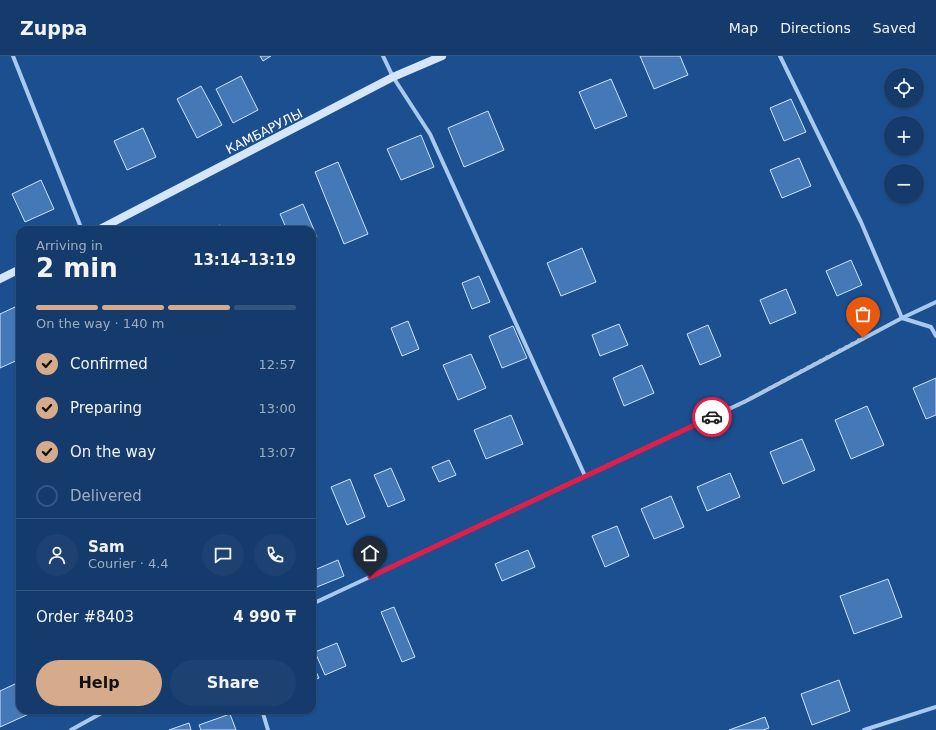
<!DOCTYPE html>
<meta charset="utf-8">
<style>
:root{--surface:#143b6b;--page:#1d4271;--text:#f1f3f6;--muted:#9dadc1;--line:#33557e;--accent:#d6ab8b}
body{margin:0;font-family:"DejaVu Sans",sans-serif;background:var(--page);color:var(--text);height:100vh;display:flex;flex-direction:column;font-size:15px;white-space:nowrap}
*{box-sizing:border-box;margin:0}
p{font-size:13px;color:var(--muted)}
.icon{flex:none;width:22px;height:22px;fill:none;stroke:currentColor;stroke-width:2;stroke-linecap:round;stroke-linejoin:round}
.map{position:relative;flex:1;overflow:hidden}
.side{position:absolute;left:16px;top:170px;width:300px;height:488px;display:flex;flex-direction:column;background:var(--surface);border-radius:12px;box-shadow:0 1px 3px #0004,0 0 0 1px var(--line)}
.side>*{flex:none}
.fabs{position:absolute;left:884px;top:12px;display:grid;gap:8px}
.fabs a{display:grid;place-items:center;width:40px;height:40px;border-radius:50%;background:var(--surface);box-shadow:0 1px 3px #0004,0 0 0 1px var(--line);font-size:20px}
.pin{position:absolute;display:grid;place-items:center;width:34px;height:34px;color:#fff;margin:-41px -17px;border-radius:50% 50% 50% 0;rotate:-45deg;box-shadow:0 0 4px #0007}
.pin .icon{rotate:45deg}
.courier{position:absolute;display:grid;place-items:center;width:40px;height:40px;margin:-20px;border:3px solid #e11d48;border-radius:50%;background:#fff;color:#222;box-shadow:0 1px 5px #0007}
.head em{font-style:normal;font-weight:700}
.head div{display:flex;flex-direction:column-reverse}
.head{display:flex;align-items:center;justify-content:space-between;height:68px;padding:0 20px}
h1{font-size:26px;font-weight:700;line-height:30px}
.bar{display:grid;grid-template-columns:repeat(4,1fr);gap:6px 4px;align-content:center;height:48px;padding:0 20px}
.bar i{height:5px;border-radius:3px;background:var(--line)}
.bar .current{background:var(--accent)}
.bar p{grid-column:span 4}
.line{display:flex;align-items:center;gap:10px;padding:0 20px;border-top:1px solid var(--line)}
.line div{flex:1}
.round{display:grid;place-items:center;flex:none;width:42px;height:42px;border-radius:21px;background:var(--page)}
ol{padding:0 20px;list-style:none}
li{display:flex;align-items:center;gap:12px;height:44px}
li p{margin-inline-start:auto}
li .icon{padding:4px;border-radius:50%;background:var(--accent);color:#111;stroke-width:4}
li:last-child{color:var(--muted)}
li i{width:22px;height:22px;border:2px solid var(--line);border-radius:50%}
.button{display:flex;gap:8px;margin-top:auto;padding:8px 20px}
.button a{flex:1;height:46px;border-radius:24px;background:var(--accent);color:#111;font-size:16px;font-weight:700;line-height:46px;text-align:center}
.button a+a{background:var(--page);color:var(--text)}
header{display:flex;align-items:center;gap:24px;box-sizing:border-box;height:56px;padding:0 20px;background:var(--surface);border-bottom:1px solid var(--line)}
header strong{font-size:19px}
nav{display:flex;gap:22px;margin-inline-start:auto;font-size:14px}
.map>svg:first-child{display:block}
.building{fill:#4478b7;stroke:#cfe3fa}
.lines{fill:none;stroke-linecap:round;stroke-linejoin:round}
.street{stroke:#a9c9ee;stroke-width:4}
.secondary{stroke:#d6e6fa;stroke-width:8}
.done{stroke:#afc1d8;stroke-width:4;stroke-dasharray:0 7.2}
.route{stroke:#e11d48;stroke-width:5}
.labels{text-anchor:middle;stroke-width:3.5;stroke-linejoin:round;paint-order:stroke}
.street-label{font-size:13px;fill:#fff;stroke:#1b4f8f}
</style>
<header>
<strong>Zuppa</strong>
<nav><a>Map</a><a>Directions</a><a>Saved</a></nav>
</header>
<div class="map">
<svg width="936" height="674" viewBox="0 0 936 674">
<rect width="100%" height="100%" fill="#1b4f8f"/>
<!-- building -->
<g class="building">
<path d="M 260,0 L 271,0 L 263,5 Z"/>
<path d="M 640,0 L 680,0 L 688,19 L 654,33 Z"/>
<path d="M 241,20 L 258,54 L 233,67 L 216,33 Z"/>
<path d="M 611,23 L 627,60 L 595,73 L 579,36 Z"/>
<path d="M 201,30 L 222,69 L 197,82 L 177,43 Z"/>
<path d="M 791,43 L 806,76 L 784,85 L 770,52 Z"/>
<path d="M 488,55 L 504,94 L 464,111 L 448,72 Z"/>
<path d="M 143,72 L 156,101 L 127,114 L 114,85 Z"/>
<path d="M 421,79 L 434,111 L 401,124 L 387,93 Z"/>
<path d="M 799,102 L 811,130 L 782,142 L 770,114 Z"/>
<path d="M 338,106 L 368,178 L 344,188 L 315,116 Z"/>
<path d="M 41,124 L 54,153 L 25,166 L 12,138 Z"/>
<path d="M 303,148 L 317,181 L 312,183 L 312,174 L 287,174 L 280,158 Z"/>
<path d="M 220,169 L 223,174 L 208,174 Z"/>
<path d="M 582,192 L 596,226 L 561,240 L 547,207 Z"/>
<path d="M 851,204 L 862,229 L 837,240 L 826,215 Z"/>
<path d="M 479,220 L 490,246 L 472,253 L 462,227 Z"/>
<path d="M 786,233 L 796,257 L 770,268 L 760,244 Z"/>
<path d="M 15,251 L 20,263 L 20,303 L 0,312 L 0,258 Z"/>
<path d="M 408,265 L 419,293 L 402,300 L 391,272 Z"/>
<path d="M 619,268 L 628,289 L 600,300 L 592,279 Z"/>
<path d="M 708,269 L 721,300 L 700,309 L 687,278 Z"/>
<path d="M 513,270 L 527,302 L 502,312 L 489,280 Z"/>
<path d="M 471,298 L 486,332 L 458,344 L 443,309 Z"/>
<path d="M 642,309 L 654,337 L 624,350 L 613,322 Z"/>
<path d="M 936,322 L 936,359 L 926,363 L 913,332 Z"/>
<path d="M 867,350 L 884,389 L 851,403 L 835,364 Z"/>
<path d="M 511,359 L 523,388 L 486,403 L 474,374 Z"/>
<path d="M 802,383 L 815,414 L 783,428 L 770,396 Z"/>
<path d="M 449,404 L 456,419 L 439,426 L 432,411 Z"/>
<path d="M 391,412 L 405,444 L 388,451 L 374,419 Z"/>
<path d="M 730,417 L 740,441 L 707,455 L 697,431 Z"/>
<path d="M 350,423 L 365,461 L 347,469 L 331,431 Z"/>
<path d="M 671,440 L 684,471 L 654,483 L 641,453 Z"/>
<path d="M 617,470 L 629,500 L 605,511 L 592,480 Z"/>
<path d="M 528,494 L 535,511 L 502,525 L 495,508 Z"/>
<path d="M 338,504 L 344,520 L 312,533 L 312,515 Z"/>
<path d="M 888,523 L 902,561 L 854,578 L 840,540 Z"/>
<path d="M 394,551 L 415,601 L 402,606 L 381,556 Z"/>
<path d="M 337,587 L 346,610 L 325,619 L 315,596 Z"/>
<path d="M 312,607 L 319,622 L 312,625 Z"/>
<path d="M 839,624 L 850,655 L 812,669 L 801,638 Z"/>
<path d="M 17,627 L 20,632 L 20,654 L 30,654 L 31,657 L 0,671 L 0,635 Z"/>
<path d="M 230,658 L 236,674 L 201,674 L 199,669 Z"/>
<path d="M 765,661 L 769,672 L 763,674 L 729,674 Z"/>
<path d="M 189,667 L 191,674 L 169,674 Z"/>
</g>
<g class="lines">
<!-- street -->
<g class="street">
<path d="M 13,0 L 82,174"/>
<path d="M 383,0 L 393,21 L 430,78 L 585,420"/>
<path d="M 780,0 L 861,166 L 902,262 L 931,271 L 936,280"/>
<path d="M 312,548 L 746,345 L 902,262 L 936,246"/>
<path d="M 262,654 L 268,674"/>
<path d="M 71,674 L 107,654"/>
<path d="M 864,674 L 936,651"/>
</g>
<!-- secondary -->
<g class="secondary">
<path d="M 98,174 L 393,21 L 442,0"/>
<path d="M 0,223 L 20,213"/>
</g>
</g>
<g class="lines">
<!-- done -->
<path class="done" d="M 712,361 L 746,345 L 863,282"/>
<!-- route -->
<path class="route" d="M 370,521 L 712,361"/>
</g>
<g class="labels">
<!-- street labels -->
<g class="street-label">
<text transform="translate(264 75) rotate(-27)" y="5">КАМБАРУЛЫ</text>
</g>
</g>
</svg>
<div class="fabs">
<a><svg class="icon" aria-label="locate" viewBox="0 0 24 24"><circle cx="12" cy="12" r="6"/><path d="M12 2v4M12 18v4M2 12h4M18 12h4"/></svg></a>
<a>+</a>
<a>−</a>
</div>
<div class="pin" style="left:863px;top:282px;background:#ea580c"><svg class="icon" aria-label="bag" viewBox="0 0 24 24"><path d="M5 8h14l-1 12H6zM9 8a3 3 0 0 1 6 0"/></svg></div>
<div class="pin" style="left:370px;top:521px;background:#1f2937"><svg class="icon" aria-label="home" viewBox="0 0 24 24"><path d="M3 11l9-7 9 7M6 9v11h12V9"/></svg></div>
<div class="courier" style="left:712px;top:361px"><svg class="icon" aria-label="car" viewBox="0 0 24 24"><path d="M5 17H2v-5l4-1 3-4h7l3 4 3 1v5h-3M9 17h6M6 11h13"/><circle cx="7" cy="17" r="2"/><circle cx="17" cy="17" r="2"/></svg></div>
<section class="side">
<div class="head"><div><h1>2 min</h1><p>Arriving in</p></div><em>13:14–13:19</em></div>
<div class="bar"><i class="current"></i><i class="current"></i><i class="current"></i><i></i><p>On the way · 140 m</p></div>
<ol>
<li><svg class="icon" aria-label="check" viewBox="0 0 24 24"><path d="M5 12l5 5 9-10"/></svg>Confirmed<p>12:57</p></li>
<li><svg class="icon" aria-label="check" viewBox="0 0 24 24"><path d="M5 12l5 5 9-10"/></svg>Preparing<p>13:00</p></li>
<li><svg class="icon" aria-label="check" viewBox="0 0 24 24"><path d="M5 12l5 5 9-10"/></svg>On the way<p>13:07</p></li>
<li><i></i>Delivered</li>
</ol>
<div class="line" style="height:72px"><a class="round"><svg class="icon" aria-label="person" viewBox="0 0 24 24"><circle cx="12" cy="8" r="4"/><path d="M4 21q1-7 8-7t8 7"/></svg></a><div><b>Sam</b><p>Courier · 4.4</p></div><a class="round"><svg class="icon" aria-label="chat" viewBox="0 0 24 24"><path d="M4 5h16v11H9l-5 4z"/></svg></a><a class="round"><svg class="icon" aria-label="phone" viewBox="0 0 24 24"><path d="M5 4h4l2 5-3 2q2 4 5 5l2-3 5 2v4C11 20 4 13 5 4z"/></svg></a></div>
<div class="line" style="height:52px"><div>Order #8403</div><b>4 990 ₸</b></div>
<div class="button"><a>Help</a><a>Share</a></div>
</section>
</div>
